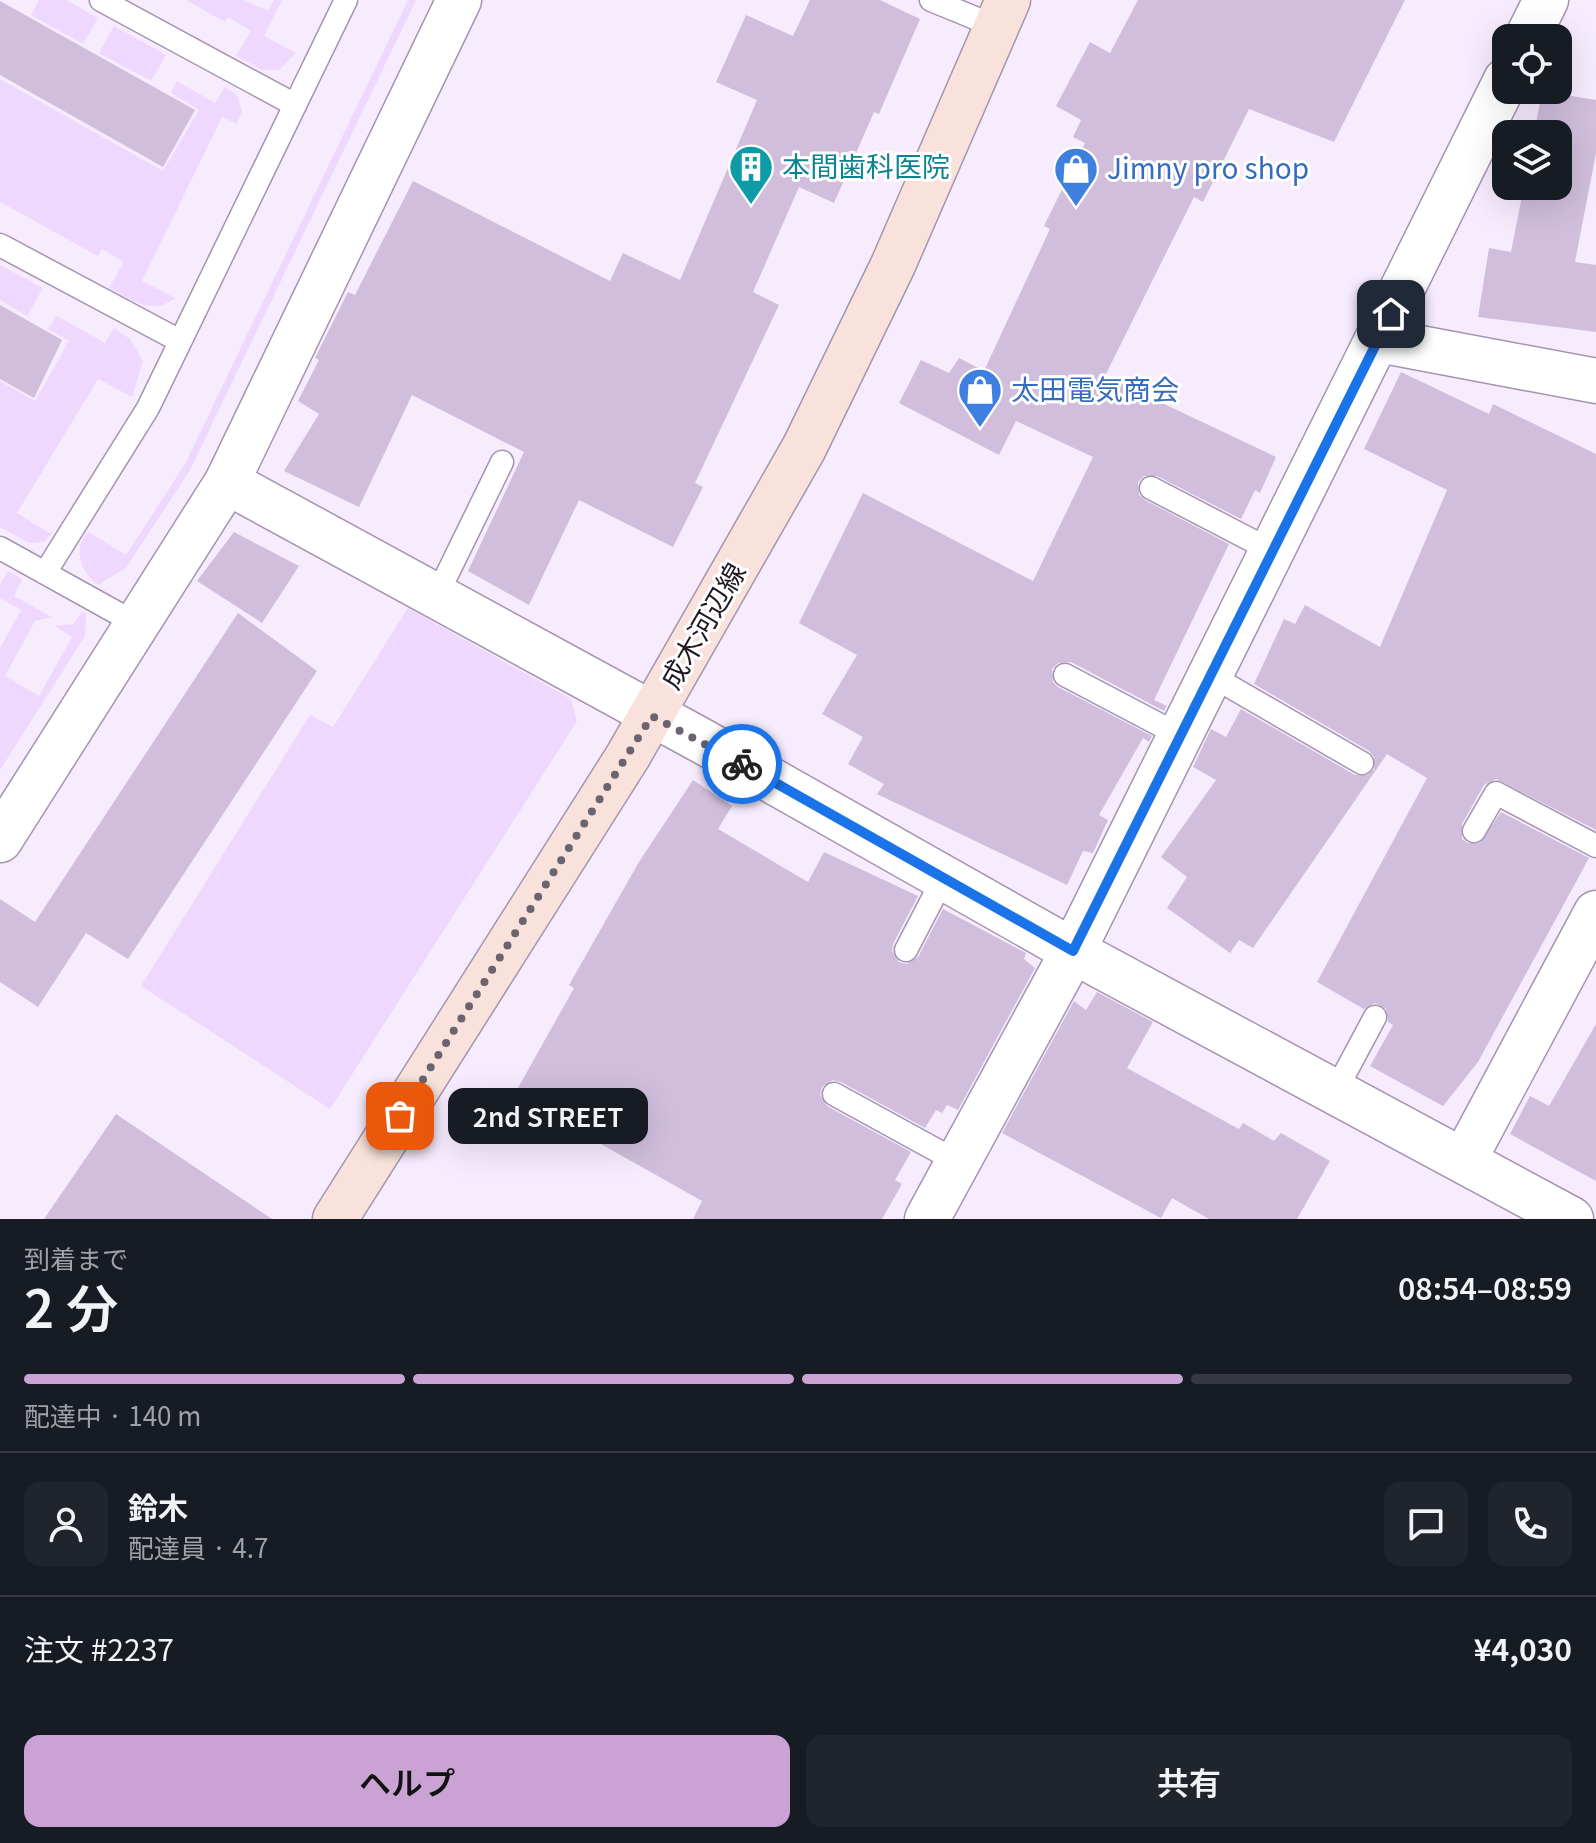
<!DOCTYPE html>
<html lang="ja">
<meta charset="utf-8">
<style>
:root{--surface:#171b24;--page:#20242c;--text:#f1f3f6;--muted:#9ea1a6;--line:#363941;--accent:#caa2d3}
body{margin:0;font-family:Georgia,"Noto Sans JP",serif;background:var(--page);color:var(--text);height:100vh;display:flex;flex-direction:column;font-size:30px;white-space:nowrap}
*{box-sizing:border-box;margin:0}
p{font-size:26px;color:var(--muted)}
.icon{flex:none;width:44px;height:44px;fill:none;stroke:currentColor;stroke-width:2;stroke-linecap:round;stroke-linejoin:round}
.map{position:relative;height:1219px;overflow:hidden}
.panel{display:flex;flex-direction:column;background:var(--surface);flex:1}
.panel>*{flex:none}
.buttons{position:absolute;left:1492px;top:24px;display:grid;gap:16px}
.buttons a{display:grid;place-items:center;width:80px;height:80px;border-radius:16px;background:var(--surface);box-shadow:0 8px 32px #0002;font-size:40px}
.pin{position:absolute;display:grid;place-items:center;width:68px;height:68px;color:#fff;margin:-34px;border-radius:16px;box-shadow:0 4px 12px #0006}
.courier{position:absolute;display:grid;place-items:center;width:80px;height:80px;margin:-40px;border:6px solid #1a73e8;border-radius:50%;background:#fff;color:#222;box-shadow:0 2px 10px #0007}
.bubble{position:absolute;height:56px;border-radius:16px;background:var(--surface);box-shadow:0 8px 32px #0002;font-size:26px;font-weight:600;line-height:56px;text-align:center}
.summary em{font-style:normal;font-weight:600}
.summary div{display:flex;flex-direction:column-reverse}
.summary{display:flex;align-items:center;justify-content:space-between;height:136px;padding:0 24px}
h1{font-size:52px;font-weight:600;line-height:60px}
.bar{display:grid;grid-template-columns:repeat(4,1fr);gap:12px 8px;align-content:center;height:96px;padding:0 24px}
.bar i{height:10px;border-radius:6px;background:var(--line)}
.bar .current{background:var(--accent)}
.bar p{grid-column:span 4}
.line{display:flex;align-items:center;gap:20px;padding:0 24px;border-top:2px solid var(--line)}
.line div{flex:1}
.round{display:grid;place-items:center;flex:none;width:84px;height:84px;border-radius:16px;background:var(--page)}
.action{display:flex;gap:16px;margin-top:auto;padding:16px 24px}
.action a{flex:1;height:92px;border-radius:16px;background:var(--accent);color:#111;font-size:32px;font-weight:600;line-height:92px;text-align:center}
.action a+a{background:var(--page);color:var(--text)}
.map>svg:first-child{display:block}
.green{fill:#eed8fd}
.building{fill:#d0bedc}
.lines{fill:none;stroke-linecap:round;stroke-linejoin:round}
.lane-casing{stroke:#a594b0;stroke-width:25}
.street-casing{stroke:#a594b0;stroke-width:47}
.secondary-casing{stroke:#a594b0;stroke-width:47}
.lane{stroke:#fff;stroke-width:22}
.street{stroke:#fff;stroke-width:44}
.secondary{stroke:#f8e2db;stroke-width:44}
.done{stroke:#6b6470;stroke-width:8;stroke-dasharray:0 14.4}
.route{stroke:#1a73e8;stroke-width:10}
.labels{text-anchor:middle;stroke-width:6;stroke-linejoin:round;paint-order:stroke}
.culture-label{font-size:28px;fill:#0d838f;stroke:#fff;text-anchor:start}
.shop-label{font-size:28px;fill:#366cbe;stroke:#fff;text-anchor:start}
.street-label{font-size:28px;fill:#201a24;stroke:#fff}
</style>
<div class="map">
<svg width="1596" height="1219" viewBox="0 0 1596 1219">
<rect width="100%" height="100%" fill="#f7ecfe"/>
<!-- green -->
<g class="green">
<path d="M 39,0 L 66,0 L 98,18 L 83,44 L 31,15 Z"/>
<path d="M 186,0 L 244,0 L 268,11 L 274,0 L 282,0 L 264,36 L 296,53 L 279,70 L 262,70 L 236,56 L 251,31 L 228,17 L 225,22 Z"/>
<path d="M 408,0 L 416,0 L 190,470 L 126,568 L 98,585 C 81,572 72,550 88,532 L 126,555 L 185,464 Z"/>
<path d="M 114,26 L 166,55 L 151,81 L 99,53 Z"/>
<path d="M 0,79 L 163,171 L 199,110 L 171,93 L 177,81 L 215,103 L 225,87 L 236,94 L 242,110 L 237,124 L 222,117 L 142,281 L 175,298 C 153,316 132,300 109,288 L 124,262 L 102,249 L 98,256 L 0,202 Z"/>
<path d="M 0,265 L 43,288 L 27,316 L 0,300 Z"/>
<path d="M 57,316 L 105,343 L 114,328 L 130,339 L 143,361 L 132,397 L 98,379 L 17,513 L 51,534 L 44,542 L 29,543 L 0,527 L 0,381 L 35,401 L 69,341 L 48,329 Z"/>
<path d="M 8,571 L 22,579 L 14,596 L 52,617 L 35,621 L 5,676 L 39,696 L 72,637 L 55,626 L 73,624 L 82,612 L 86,614 L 85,636 L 0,770 L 0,648 L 21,610 L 0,598 L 0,585 Z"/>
<path d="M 408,608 L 571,699 L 577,721 L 330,1109 L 141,986 L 310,715 L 333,727 Z"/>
</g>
<!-- building -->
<g class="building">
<path d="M 810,0 L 880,0 L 920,19 L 879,114 L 874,112 L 834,203 L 799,187 L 753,292 L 779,305 L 695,483 L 703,487 L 673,547 L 579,500 L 529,605 L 468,571 L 524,452 L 412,395 L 359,507 L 284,471 L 319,414 L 298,401 L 319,360 L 315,358 L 348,292 L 355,295 L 413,181 L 610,281 L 623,253 L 680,280 L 757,100 L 716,82 L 746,15 L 793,36 Z"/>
<path d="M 1138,0 L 1405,0 L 1334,142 L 1249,109 L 1203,202 L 1194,197 L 1105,376 L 1276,457 L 1260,493 L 1255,490 L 1241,519 L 1157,476 L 1144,476 L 1138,482 L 1139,495 L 1145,500 L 1229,544 L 1154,700 L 1167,706 L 1164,711 L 1071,662 L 1058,663 L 1052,669 L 1053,682 L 1058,687 L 1152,736 L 1149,742 L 1143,738 L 1099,815 L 1108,820 L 1093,853 L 1083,851 L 1067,885 L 877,794 L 884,784 L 848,764 L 863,737 L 822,714 L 857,655 L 799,623 L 863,493 L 1033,581 L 1093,457 L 1016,421 L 999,455 L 899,403 L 921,360 L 949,373 L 959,358 L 984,371 L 1050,229 L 1044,226 L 1085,143 L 1073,137 L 1081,120 L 1056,106 L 1090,42 L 1110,53 Z"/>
<path d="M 0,1 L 195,110 L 163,167 L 0,75 Z"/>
<path d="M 1542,91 L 1596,100 L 1596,153 L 1575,262 L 1596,265 L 1596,332 L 1478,317 L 1489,248 L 1511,252 L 1524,186 L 1558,186 L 1558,134 L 1534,134 Z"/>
<path d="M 0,305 L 62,340 L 34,398 L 0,379 Z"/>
<path d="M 1401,372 L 1489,414 L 1493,404 L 1596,454 L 1596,830 L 1496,779 L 1484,785 L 1462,824 L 1462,839 L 1468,843 L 1480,843 L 1501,812 L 1589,858 L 1478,1062 L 1443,1106 L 1370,1066 L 1393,1025 L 1388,1022 L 1386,1009 L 1375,1003 L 1364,1009 L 1317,982 L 1427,778 L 1387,754 L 1253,948 L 1239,940 L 1230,953 L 1167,908 L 1187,877 L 1161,857 L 1216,780 L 1193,767 L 1211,729 L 1226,737 L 1241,709 L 1355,775 L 1368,775 L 1374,769 L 1374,757 L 1369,751 L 1254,684 L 1284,619 L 1295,624 L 1305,605 L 1380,647 L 1447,490 L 1364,449 Z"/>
<path d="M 234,532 L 299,566 L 262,623 L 197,581 Z"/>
<path d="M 238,613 L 317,671 L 128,959 L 86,933 L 38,1007 L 0,982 L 0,899 L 35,922 Z"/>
<path d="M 693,780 L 732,806 L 718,829 L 808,882 L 824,852 L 918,896 L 893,944 L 892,951 L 899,962 L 907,964 L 918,957 L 943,909 L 1026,953 L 1024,959 L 1035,968 L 958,1110 L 947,1105 L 942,1113 L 936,1110 L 925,1128 L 841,1082 L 833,1080 L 822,1087 L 820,1095 L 827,1106 L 911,1152 L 895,1180 L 902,1184 L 882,1219 L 693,1219 L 702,1201 L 514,1095 L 574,988 L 569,985 L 639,862 Z"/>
<path d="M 1097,992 L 1153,1022 L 1127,1068 L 1239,1129 L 1243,1123 L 1274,1141 L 1281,1133 L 1330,1161 L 1297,1219 L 1209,1219 L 1172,1198 L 1161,1218 L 1002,1133 L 1074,1001 L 1086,1010 Z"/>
<path d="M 1596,1024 L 1596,1181 L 1510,1134 L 1530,1096 L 1549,1106 Z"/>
<path d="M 116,1114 L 272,1219 L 44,1219 Z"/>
</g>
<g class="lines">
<!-- lane casing -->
<g class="lane-casing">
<g id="lane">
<path d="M 101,0 L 295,105"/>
<path d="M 931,0 L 997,27"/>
<path d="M 0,245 L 178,340"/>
<path d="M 1151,488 L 1272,551"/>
<path d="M 0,548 L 137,624"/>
<path d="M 45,573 L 148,408 L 346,0"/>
<path d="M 437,595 L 502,462"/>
<path d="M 1065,675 L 1179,735"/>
<path d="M 1210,675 L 1362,763"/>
<path d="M 1474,831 L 1496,793 L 1596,846"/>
<path d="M 906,950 L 944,877"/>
<path d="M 1336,1090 L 1375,1017"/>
<path d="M 834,1094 L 958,1162"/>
</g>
</g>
<!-- street casing -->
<g class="street-casing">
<g id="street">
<path d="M 1527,38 L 1546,0"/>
<path d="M 1378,340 L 1596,381"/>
<path d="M 227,482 L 702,741 L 1073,951 L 1571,1219"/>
<path d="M 0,840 L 227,482 L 459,0"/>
<path d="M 1464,1160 L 1596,913"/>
<path d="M 927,1219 L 1073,951 L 1506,80"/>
</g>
</g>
<!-- secondary casing -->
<g class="secondary-casing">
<path id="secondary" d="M 335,1219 L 628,756 L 804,448 L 893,265 L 1008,0"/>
</g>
<!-- lane -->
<use href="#lane" class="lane"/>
<!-- street -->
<use href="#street" class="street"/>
<!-- secondary -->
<use href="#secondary" class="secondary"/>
</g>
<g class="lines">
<!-- done -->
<path class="done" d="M 400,1116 L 652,716 L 742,764"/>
<!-- route -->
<path class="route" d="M 742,764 L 1073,951 L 1391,314"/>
</g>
<!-- icons -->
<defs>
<g id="building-pin" transform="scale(2.3)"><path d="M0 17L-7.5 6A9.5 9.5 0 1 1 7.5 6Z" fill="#0f9aa8" stroke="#fff"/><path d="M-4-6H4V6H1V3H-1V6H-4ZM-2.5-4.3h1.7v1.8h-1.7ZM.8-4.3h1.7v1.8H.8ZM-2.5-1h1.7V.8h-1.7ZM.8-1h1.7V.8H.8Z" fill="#fff"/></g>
<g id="shop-pin" transform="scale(2.3)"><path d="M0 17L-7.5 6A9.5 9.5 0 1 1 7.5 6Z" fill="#3f7fe0" stroke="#fff"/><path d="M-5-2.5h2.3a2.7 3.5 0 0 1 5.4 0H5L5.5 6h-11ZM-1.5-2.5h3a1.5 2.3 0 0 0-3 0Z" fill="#fff"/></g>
</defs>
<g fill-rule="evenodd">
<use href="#building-pin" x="751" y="167"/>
<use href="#shop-pin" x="1076" y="169"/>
<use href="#shop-pin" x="980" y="390"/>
</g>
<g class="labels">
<!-- culture labels -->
<g class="culture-label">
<text x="782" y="177">本間歯科医院</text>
</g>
<!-- shop labels -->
<g class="shop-label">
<text x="1107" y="179">Jimny pro shop</text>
<text x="1011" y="400">太田電気商会</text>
</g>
<!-- street labels -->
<g class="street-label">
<text transform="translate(703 626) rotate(-60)" y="10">成木河辺線</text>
</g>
</g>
</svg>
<div class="buttons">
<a><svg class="icon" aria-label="locate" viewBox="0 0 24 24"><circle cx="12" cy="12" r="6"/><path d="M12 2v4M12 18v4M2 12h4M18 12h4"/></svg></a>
<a><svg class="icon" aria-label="layers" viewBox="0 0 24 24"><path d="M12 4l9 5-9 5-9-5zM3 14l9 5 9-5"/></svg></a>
</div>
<div class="pin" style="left:400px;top:1116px;background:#ea580c"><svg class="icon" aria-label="bag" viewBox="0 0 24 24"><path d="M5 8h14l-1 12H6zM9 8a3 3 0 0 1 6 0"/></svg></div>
<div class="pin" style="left:1391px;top:314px;background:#1f2937"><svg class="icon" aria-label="home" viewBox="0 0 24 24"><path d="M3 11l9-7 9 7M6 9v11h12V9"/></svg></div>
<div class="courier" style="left:742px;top:764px"><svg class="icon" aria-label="bike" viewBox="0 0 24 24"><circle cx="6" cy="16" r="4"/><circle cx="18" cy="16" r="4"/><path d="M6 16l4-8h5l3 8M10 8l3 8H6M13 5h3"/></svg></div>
<div class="bubble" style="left:448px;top:1088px;width:200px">2nd STREET</div>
</div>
<section class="panel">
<div class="summary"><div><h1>2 分</h1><p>到着まで</p></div><em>08:54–08:59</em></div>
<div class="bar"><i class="current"></i><i class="current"></i><i class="current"></i><i></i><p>配達中 · 140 m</p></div>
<div class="line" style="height:144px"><a class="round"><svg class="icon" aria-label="person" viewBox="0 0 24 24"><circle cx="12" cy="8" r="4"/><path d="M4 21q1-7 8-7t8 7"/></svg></a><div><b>鈴木</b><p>配達員 · 4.7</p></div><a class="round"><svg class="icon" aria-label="chat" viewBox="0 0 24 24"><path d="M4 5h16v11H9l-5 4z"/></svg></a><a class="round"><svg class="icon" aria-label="phone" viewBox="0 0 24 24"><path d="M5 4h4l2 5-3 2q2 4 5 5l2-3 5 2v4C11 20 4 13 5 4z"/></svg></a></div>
<div class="line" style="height:104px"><div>注文 #2237</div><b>¥4,030</b></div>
<div class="action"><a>ヘルプ</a><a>共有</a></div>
</section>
